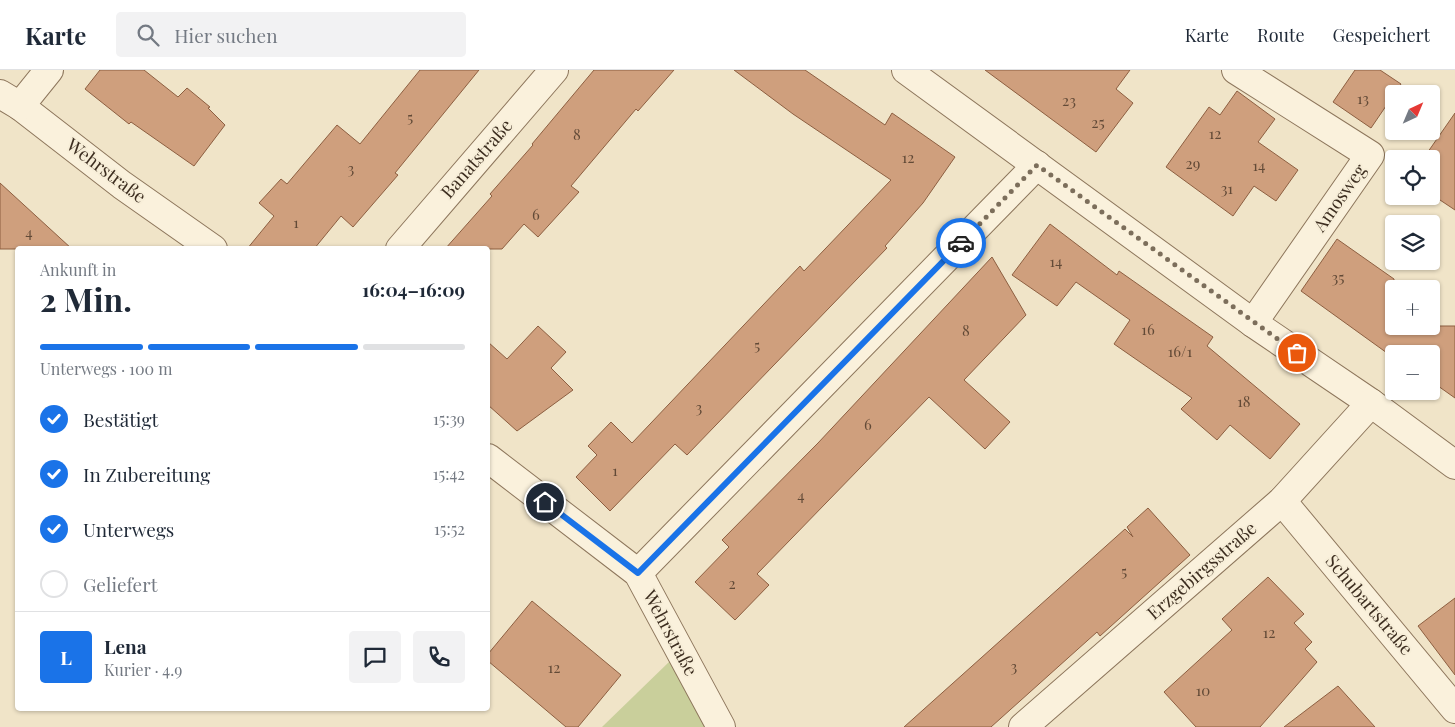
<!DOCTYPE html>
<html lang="de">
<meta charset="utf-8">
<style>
:root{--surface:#fff;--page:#f2f2f3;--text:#1f2937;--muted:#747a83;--line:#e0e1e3;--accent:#1a73e8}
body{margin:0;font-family:"Playfair Display",serif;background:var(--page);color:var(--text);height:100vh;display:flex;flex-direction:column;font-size:19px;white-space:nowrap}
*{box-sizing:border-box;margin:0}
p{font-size:16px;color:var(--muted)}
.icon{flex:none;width:28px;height:28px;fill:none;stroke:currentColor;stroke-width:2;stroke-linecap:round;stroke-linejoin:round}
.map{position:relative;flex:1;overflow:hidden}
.panel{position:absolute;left:15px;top:176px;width:475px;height:465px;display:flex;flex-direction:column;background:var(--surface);border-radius:5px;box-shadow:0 1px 4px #0004}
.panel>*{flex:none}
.needle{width:32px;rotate:44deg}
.fabs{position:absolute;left:1385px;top:15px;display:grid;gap:10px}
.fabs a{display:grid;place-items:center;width:55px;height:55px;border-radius:5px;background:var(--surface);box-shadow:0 1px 4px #0004;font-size:25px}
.pin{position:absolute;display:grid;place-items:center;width:42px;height:42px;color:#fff;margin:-21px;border:2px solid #fff;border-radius:50%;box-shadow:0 1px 5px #0007}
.courier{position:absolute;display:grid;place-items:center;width:50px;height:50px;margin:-25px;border:4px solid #1a73e8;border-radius:50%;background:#fff;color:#222;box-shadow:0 1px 6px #0007}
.summary em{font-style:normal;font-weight:700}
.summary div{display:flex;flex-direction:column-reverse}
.summary{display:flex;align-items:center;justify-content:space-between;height:85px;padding:0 25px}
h1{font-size:32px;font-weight:700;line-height:38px}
.bar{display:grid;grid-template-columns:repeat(4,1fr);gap:8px 5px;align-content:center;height:60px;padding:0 25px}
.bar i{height:6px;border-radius:4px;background:var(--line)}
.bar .current{background:var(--accent)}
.bar p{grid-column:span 4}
.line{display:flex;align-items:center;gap:12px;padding:0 25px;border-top:1px solid var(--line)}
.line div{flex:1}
.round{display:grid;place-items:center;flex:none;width:52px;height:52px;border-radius:5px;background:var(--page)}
ol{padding:0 25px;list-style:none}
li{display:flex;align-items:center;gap:15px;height:55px}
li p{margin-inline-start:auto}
li .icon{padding:5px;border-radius:50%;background:var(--accent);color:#fff;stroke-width:4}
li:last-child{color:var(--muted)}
li i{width:28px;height:28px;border:2px solid var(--line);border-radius:50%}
header{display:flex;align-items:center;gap:30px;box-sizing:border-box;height:70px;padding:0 25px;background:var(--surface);border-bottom:1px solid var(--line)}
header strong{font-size:24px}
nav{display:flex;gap:28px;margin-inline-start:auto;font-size:18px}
.search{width:350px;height:45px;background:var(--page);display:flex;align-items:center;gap:12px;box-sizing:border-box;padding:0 18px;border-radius:5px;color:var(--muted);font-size:19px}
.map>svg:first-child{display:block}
.green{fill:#c9cf9b}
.building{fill:#cf9f7d;stroke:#8d5f41}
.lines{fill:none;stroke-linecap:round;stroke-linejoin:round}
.minor-casing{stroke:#8d765c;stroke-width:30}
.minor{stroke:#faf1dc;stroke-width:28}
.done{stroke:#7c6e5b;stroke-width:5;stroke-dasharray:0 9}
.route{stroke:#1a73e8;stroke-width:6}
.labels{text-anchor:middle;stroke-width:4;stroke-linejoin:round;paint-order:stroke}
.number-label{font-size:15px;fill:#624a37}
.street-label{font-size:18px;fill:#3d2e20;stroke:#f7eed8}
</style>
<header>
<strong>Karte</strong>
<div class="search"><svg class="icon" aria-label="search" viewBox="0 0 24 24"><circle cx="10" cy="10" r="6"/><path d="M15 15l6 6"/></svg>Hier suchen</div>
<nav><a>Karte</a><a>Route</a><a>Gespeichert</a></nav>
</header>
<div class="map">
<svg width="1455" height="657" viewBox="0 0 1455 657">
<rect width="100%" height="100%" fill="#f0e4c8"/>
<!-- green -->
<path class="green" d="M 670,591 L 706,657 L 602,657 Z"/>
<!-- building -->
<g class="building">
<path d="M 100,0 L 144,0 L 178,27 L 187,18 L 210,37 L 208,38 L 225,55 L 194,96 L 131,52 L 129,54 L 85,19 Z"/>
<path d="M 420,0 L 479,0 L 395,103 L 398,105 L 353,157 L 341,146 L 314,179 L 247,179 L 274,146 L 259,133 L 281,109 L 287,114 L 337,55 L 360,74 Z"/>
<path d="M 594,0 L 674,0 L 638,41 L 636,39 L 571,116 L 579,122 L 538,167 L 524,154 L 502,179 L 445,179 L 492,126 L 490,124 L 533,75 L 532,74 Z"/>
<path d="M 734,0 L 805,0 L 885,55 L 892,43 L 955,87 L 923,133 L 885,176 L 887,178 L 687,385 L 675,374 L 610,441 L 576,407 L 597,385 L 588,376 L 611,352 L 632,373 L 800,196 L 804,201 L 891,110 L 793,44 Z"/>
<path d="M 985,0 L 1130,0 L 1116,19 L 1133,33 L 1096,82 Z"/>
<path d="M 1355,0 L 1380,0 L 1401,14 L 1371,58 L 1333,32 Z"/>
<path d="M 1237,21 L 1275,49 L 1258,72 L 1298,100 L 1276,131 L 1254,116 L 1233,146 L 1166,97 L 1209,37 L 1220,45 Z"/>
<path d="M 1455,43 L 1455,140 L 1431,124 L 1431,89 L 1423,89 Z"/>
<path d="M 0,113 L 72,179 L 0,179 Z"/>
<path d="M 1050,154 L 1117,205 L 1119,201 L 1213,267 L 1207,276 L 1300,354 L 1270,389 L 1230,355 L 1217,370 L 1181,339 L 1192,328 L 1114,274 L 1130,250 L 1076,212 L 1057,236 L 1012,205 Z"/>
<path d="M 1337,169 L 1394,209 L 1394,256 L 1455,256 L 1455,328 L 1431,311 L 1431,284 L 1394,284 L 1394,288 L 1301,221 Z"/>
<path d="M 992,187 L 1026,245 L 964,310 L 1010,352 L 985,379 L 929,327 L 757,504 L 769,515 L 735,550 L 695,512 L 729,477 L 722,470 L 818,373 Z"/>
<path d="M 538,256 L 566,282 L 551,298 L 573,320 L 517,361 L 488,335 L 488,272 L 507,289 Z"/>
<path d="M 1148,438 L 1190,485 L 1100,566 L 1097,562 L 991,657 L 904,657 L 1125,459 L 1133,467 L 1127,457 Z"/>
<path d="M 1268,507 L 1304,544 L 1294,553 L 1312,572 L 1305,579 L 1317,592 L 1260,657 L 1196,657 L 1164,622 L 1232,560 L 1222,549 Z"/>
<path d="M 1455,528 L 1455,605 L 1418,556 Z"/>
<path d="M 532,531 L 621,605 L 578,657 L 566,657 L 488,591 L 488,584 Z"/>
<path d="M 1338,616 L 1375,657 L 1284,657 Z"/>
</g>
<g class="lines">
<!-- minor casing -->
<g class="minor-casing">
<g id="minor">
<path d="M 906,0 L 1253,253 L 1371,333 L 1455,395"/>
<path d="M 1236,0 L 1370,85 L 1253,253"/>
<path d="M 0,24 L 20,36 L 122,115 L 213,179"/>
<path d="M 20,36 L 49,0"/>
<path d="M 400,179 L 554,0"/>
<path d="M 488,388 L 638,503 L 721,657"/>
<path d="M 1282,431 L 1455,639"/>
<path d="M 638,503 L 1037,95"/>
<path d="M 1023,657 L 1282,431 L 1371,333"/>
</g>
</g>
<!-- minor -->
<use href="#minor" class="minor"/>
</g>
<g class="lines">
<!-- done -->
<path class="done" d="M 961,173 L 1037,95 L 1297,283"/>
<!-- route -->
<path class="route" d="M 545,432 L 638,503 L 961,173"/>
</g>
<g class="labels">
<!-- number labels -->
<g class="number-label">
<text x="1363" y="34">13</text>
<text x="1069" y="36">23</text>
<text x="410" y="53">5</text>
<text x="1098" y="58">25</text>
<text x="1215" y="69">12</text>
<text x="577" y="70">8</text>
<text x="908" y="93">12</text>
<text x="1193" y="99">29</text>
<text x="1259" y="101">14</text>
<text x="351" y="104">3</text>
<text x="1227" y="124">31</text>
<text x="536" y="150">6</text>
<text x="296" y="158">1</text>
<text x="29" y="168">4</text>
<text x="1056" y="197">14</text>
<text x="1338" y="213">35</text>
<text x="1148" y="265">16</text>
<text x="966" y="266">8</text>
<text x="757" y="281">5</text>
<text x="1180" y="287">16/1</text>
<text x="1244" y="337">18</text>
<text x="699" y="343">3</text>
<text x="868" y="360">6</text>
<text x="615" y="406">1</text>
<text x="801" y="431">4</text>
<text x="1124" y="507">5</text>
<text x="732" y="519">2</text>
<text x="1269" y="568">12</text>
<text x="1014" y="602">3</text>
<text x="554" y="603">12</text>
<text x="1203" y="626">10</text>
</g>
<!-- street labels -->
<g class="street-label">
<text transform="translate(477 89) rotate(-49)" y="6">Banatstraße</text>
<text transform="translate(106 101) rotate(37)" y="6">Wehrstraße</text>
<text transform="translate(1340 128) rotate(-55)" y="6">Amosweg</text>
<text transform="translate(1202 501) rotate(-41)" y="6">Erzgebirgsstraße</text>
<text transform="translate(1369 535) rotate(50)" y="6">Schubartstraße</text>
<text transform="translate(670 563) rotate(62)" y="6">Wehrstraße</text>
</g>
</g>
</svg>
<div class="fabs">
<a><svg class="needle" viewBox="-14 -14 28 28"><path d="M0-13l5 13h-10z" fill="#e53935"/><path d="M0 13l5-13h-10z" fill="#747a83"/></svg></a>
<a><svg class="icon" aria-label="locate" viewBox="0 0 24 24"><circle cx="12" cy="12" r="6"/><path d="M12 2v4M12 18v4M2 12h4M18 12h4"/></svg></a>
<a><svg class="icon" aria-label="layers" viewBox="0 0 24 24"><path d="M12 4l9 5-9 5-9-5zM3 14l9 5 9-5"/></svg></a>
<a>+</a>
<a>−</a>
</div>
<div class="pin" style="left:1297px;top:283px;background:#ea580c"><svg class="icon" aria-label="bag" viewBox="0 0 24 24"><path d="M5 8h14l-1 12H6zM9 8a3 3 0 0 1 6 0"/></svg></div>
<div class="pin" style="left:545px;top:432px;background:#1f2937"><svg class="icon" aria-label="home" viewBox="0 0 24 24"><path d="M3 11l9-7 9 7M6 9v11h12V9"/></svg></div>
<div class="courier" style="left:961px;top:173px"><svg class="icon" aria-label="car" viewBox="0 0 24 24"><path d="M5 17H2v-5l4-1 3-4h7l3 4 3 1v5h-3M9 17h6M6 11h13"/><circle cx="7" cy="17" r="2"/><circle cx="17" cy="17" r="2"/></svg></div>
<section class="panel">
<div class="summary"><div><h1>2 Min.</h1><p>Ankunft in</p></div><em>16:04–16:09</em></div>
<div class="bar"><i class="current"></i><i class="current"></i><i class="current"></i><i></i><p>Unterwegs · 100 m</p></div>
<ol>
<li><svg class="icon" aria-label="check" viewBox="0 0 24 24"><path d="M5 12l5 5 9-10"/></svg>Bestätigt<p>15:39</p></li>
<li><svg class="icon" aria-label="check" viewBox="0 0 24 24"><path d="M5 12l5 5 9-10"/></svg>In Zubereitung<p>15:42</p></li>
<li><svg class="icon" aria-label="check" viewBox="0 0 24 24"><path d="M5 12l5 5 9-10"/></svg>Unterwegs<p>15:52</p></li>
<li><i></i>Geliefert</li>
</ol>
<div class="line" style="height:90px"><b class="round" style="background:var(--accent);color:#fff">L</b><div><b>Lena</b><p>Kurier · 4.9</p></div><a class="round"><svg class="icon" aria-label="chat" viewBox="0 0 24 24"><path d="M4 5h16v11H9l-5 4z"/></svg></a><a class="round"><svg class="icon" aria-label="phone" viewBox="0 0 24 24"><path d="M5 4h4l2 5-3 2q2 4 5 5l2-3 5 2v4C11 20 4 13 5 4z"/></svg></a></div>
</section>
</div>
